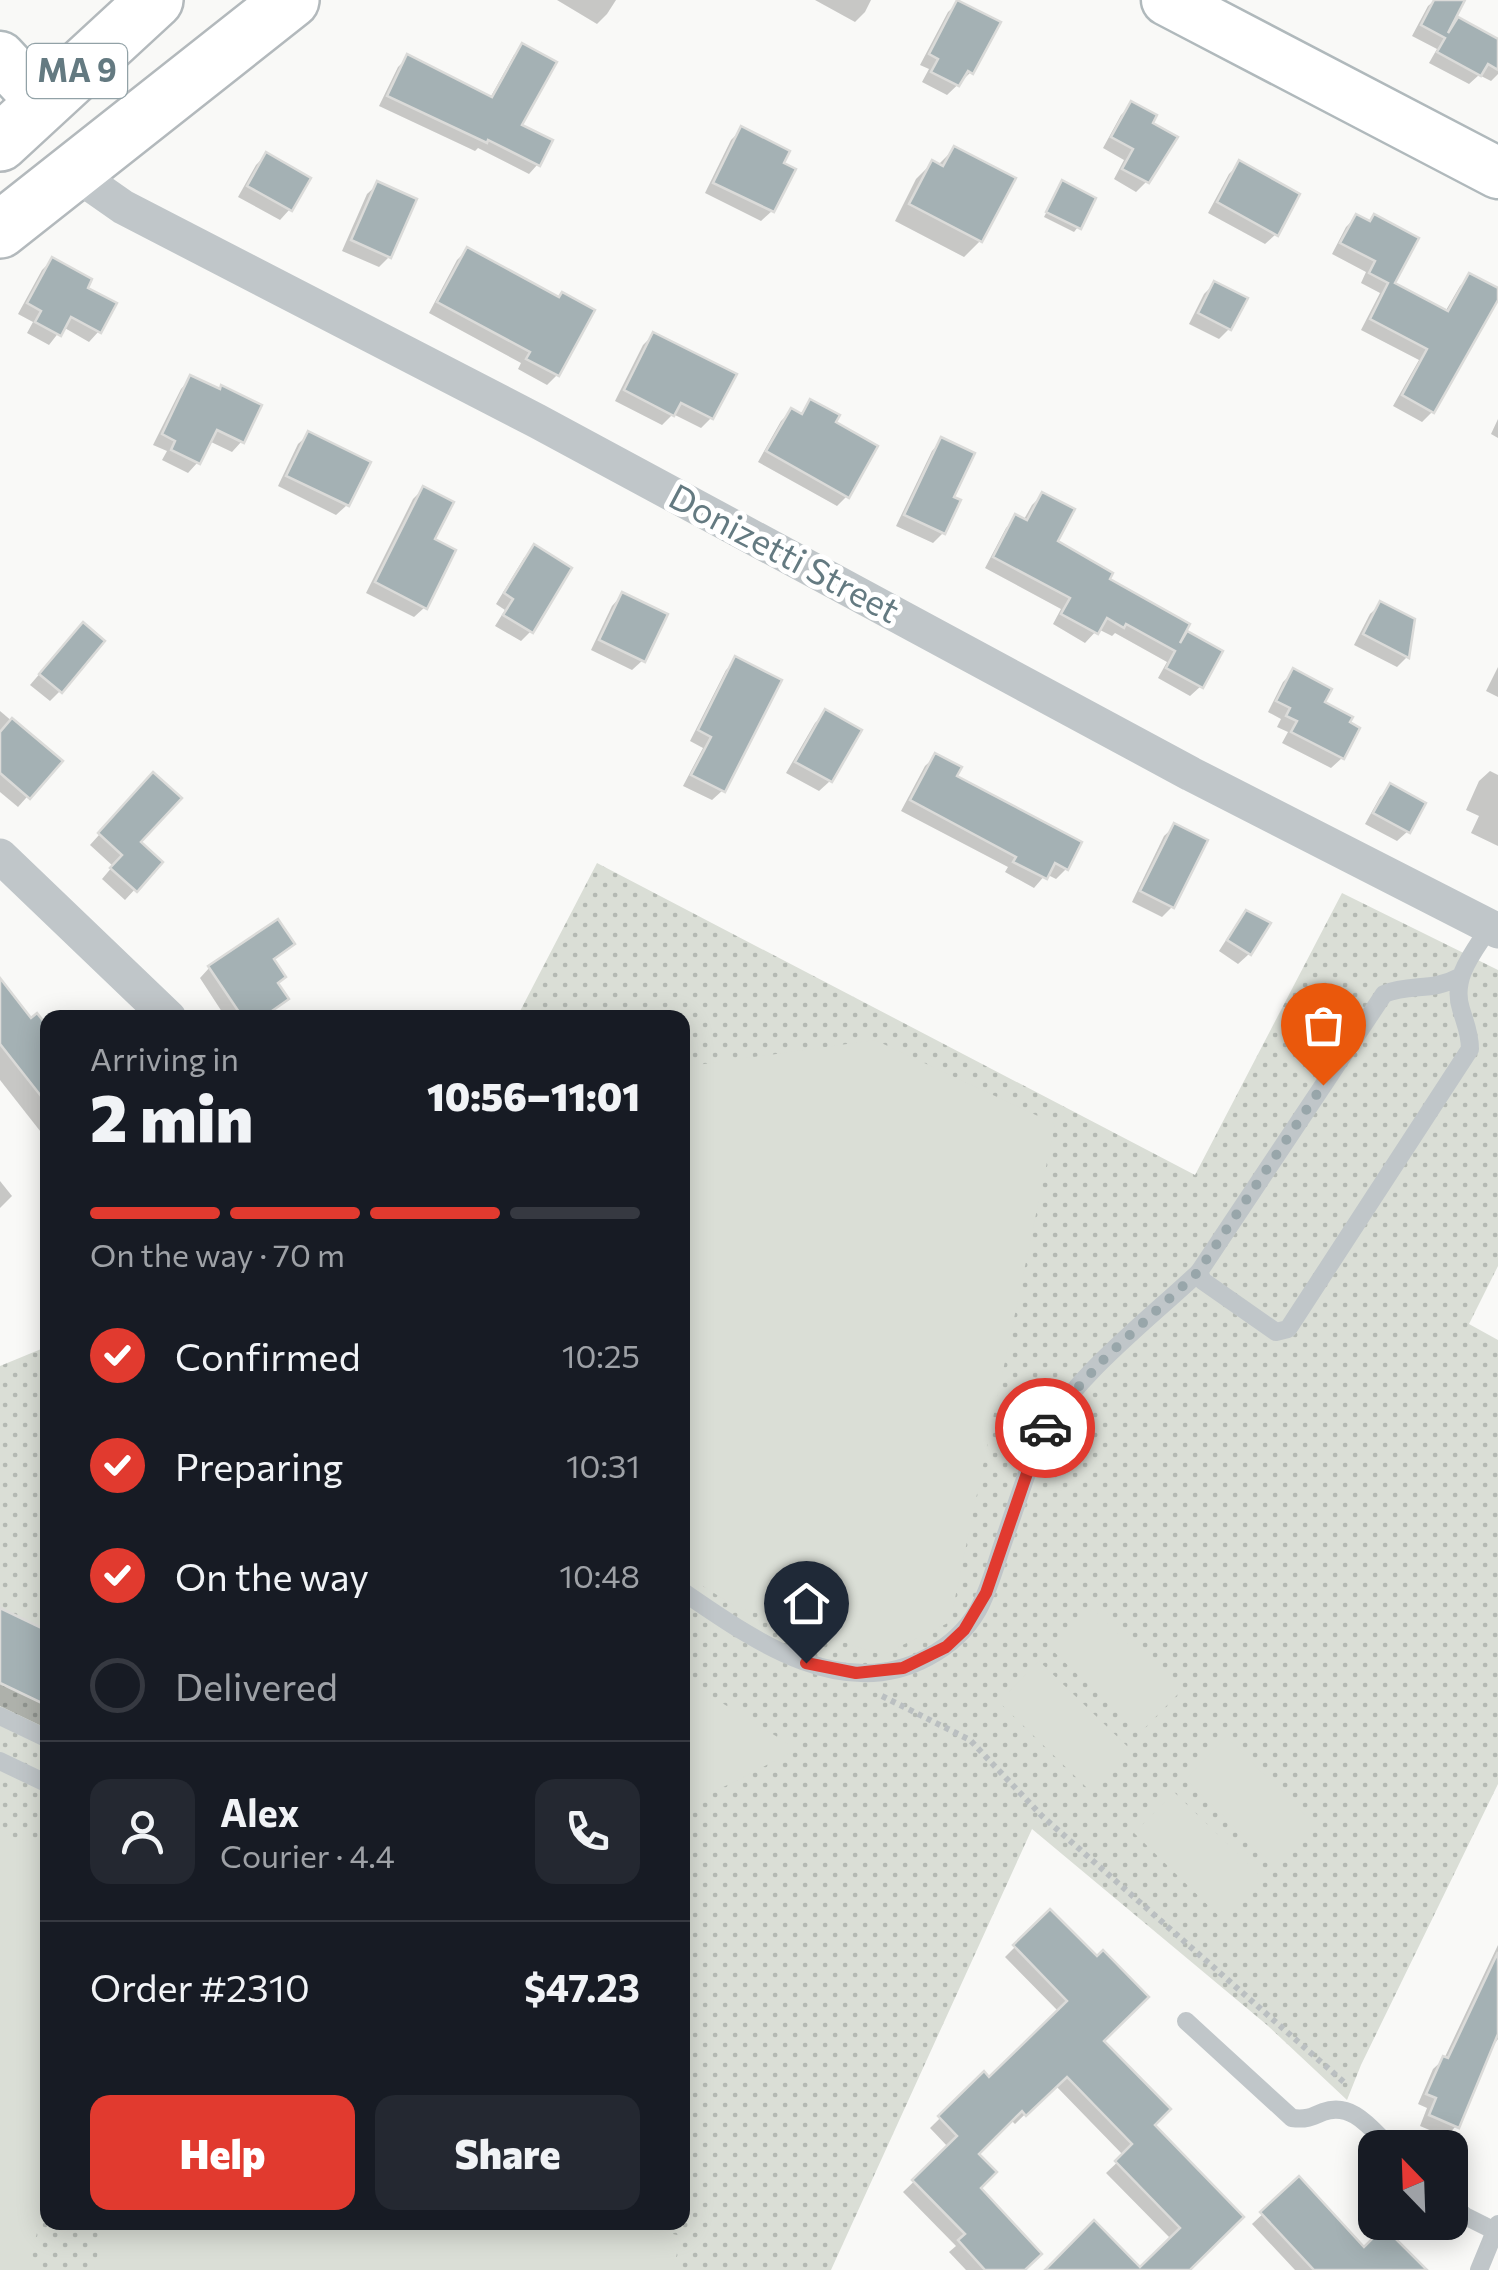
<!DOCTYPE html>
<meta charset="utf-8">
<style>
:root{--surface:#171b24;--page:#242831;--text:#f1f3f6;--muted:#9ea1a6;--line:#363941;--accent:#e13a2f}
body{margin:0;font-family:Commissioner,sans-serif;background:var(--page);color:var(--text);height:100vh;display:flex;flex-direction:column;font-size:38px;white-space:nowrap}
*{box-sizing:border-box;margin:0}
p{font-size:32px;color:var(--muted)}
.icon{flex:none;width:55px;height:55px;fill:none;stroke:currentColor;stroke-width:2;stroke-linecap:round;stroke-linejoin:round}
.map{position:relative;flex:1;overflow:hidden}
.side{position:absolute;left:40px;top:1010px;width:650px;height:1220px;display:flex;flex-direction:column;background:var(--surface);border-radius:20px;box-shadow:0 5px 25px #0003}
.side>*{flex:none}
.needle{width:65px;rotate:337deg}
.fabs{position:absolute;left:1358px;top:2130px;display:grid;gap:20px}
.fabs a{display:grid;place-items:center;width:110px;height:110px;border-radius:20px;background:var(--surface);box-shadow:0 5px 25px #0003;font-size:50px}
.pin{position:absolute;display:grid;place-items:center;width:85px;height:85px;color:#fff;margin:-102px -42px;border-radius:50% 50% 50% 0;rotate:-45deg;box-shadow:0 0 10px #0007}
.pin .icon{rotate:45deg}
.courier{position:absolute;display:grid;place-items:center;width:100px;height:100px;margin:-50px;border:8px solid #e13a2f;border-radius:50%;background:#fff;color:#222;box-shadow:0 2px 12px #0007}
.headline em{font-style:normal;font-weight:800}
.headline div{display:flex;flex-direction:column-reverse}
.headline{display:flex;align-items:center;justify-content:space-between;height:170px;padding:0 50px}
h1{font-size:65px;font-weight:800;line-height:75px}
.bar{display:grid;grid-template-columns:repeat(4,1fr);gap:15px 10px;align-content:center;height:120px;padding:0 50px}
.bar i{height:12px;border-radius:8px;background:var(--line)}
.bar .current{background:var(--accent)}
.bar p{grid-column:span 4}
.line{display:flex;align-items:center;gap:25px;padding:0 50px;border-top:2px solid var(--line)}
.line div{flex:1}
.round{display:grid;place-items:center;flex:none;width:105px;height:105px;border-radius:20px;background:var(--page)}
ol{padding:0 50px;list-style:none}
li{display:flex;align-items:center;gap:30px;height:110px}
li p{margin-inline-start:auto}
li .icon{padding:10px;border-radius:50%;background:var(--accent);color:#fff;stroke-width:4}
li:last-child{color:var(--muted)}
li i{width:55px;height:55px;border:5px solid var(--line);border-radius:50%}
.action{display:flex;gap:20px;margin-top:auto;padding:20px 50px}
.action a{flex:1;height:115px;border-radius:20px;background:var(--accent);color:#fff;font-size:40px;font-weight:800;line-height:115px;text-align:center}
.action a+a{background:var(--page);color:var(--text)}
.map>svg:first-child{display:block}
.grass{fill:url(#grass-dots)}
.pitch{fill:#daded6}
.shadow{fill:#0003}
.building{fill:#a4b1b4;stroke:#dbdbd9;stroke-width:2.5}
.lines{fill:none;stroke-linecap:round;stroke-linejoin:round}
.secondary-casing{stroke:#b0b9bc;stroke-width:55}
.highway-casing{stroke:#b3b9bc;stroke-width:60}
.path{stroke:#babfc1;stroke-width:6;stroke-dasharray:5 5;stroke-linecap:butt}
.lane{stroke:#c0c6c9;stroke-width:18}
.street{stroke:#c0c6c9;stroke-width:35}
.secondary{stroke:#fff;stroke-width:50}
.highway{stroke:#fff;stroke-width:55}
.done{stroke:#98a6aa;stroke-width:10;stroke-dasharray:0 18}
.route{stroke:#e13a2f;stroke-width:12}
.labels{text-anchor:middle;stroke-width:10;stroke-linejoin:round;paint-order:stroke}
.shield{fill:#fff;stroke:#92a2a7;stroke-width:2.5}
.shield-label{font-size:32px;font-weight:bold;fill:#647a81}
.street-label{font-size:35px;fill:#647a81;stroke:#fff}
</style>
<div class="map">
<svg width="1498" height="2270" viewBox="0 0 1498 2270">
<defs>
<pattern id="grass-dots" width="8" height="8" patternUnits="userSpaceOnUse" patternTransform="scale(2.5)"><rect width="8" height="8" fill="#daded6"/><path d="M2 2h.1M6 6h.1" fill="none" stroke="#b4b9b3" stroke-width="1.8" stroke-linecap="round"/></pattern>
</defs>
<rect width="100%" height="100%" fill="#f9f9f7"/>
<!-- grass -->
<path class="grass" d="M 597,863 L 1195,1175 L 1342,893 L 1498,970 L 1498,1266 L 1469,1324 L 1498,1340 L 1498,1784 L 1361,2065 L 1347,2100 L 1267,2025 L 1032,1829 L 831,2270 L 0,2270 L 0,1366 L 46,1347 L 47,1349 L 48,2222 L 682,2222 L 682,1018 L 517,1017 Z"/>
<!-- pitch -->
<g class="pitch">
<path d="M 875,1040 L 1055,1124 L 950,1622 L 882,1655 L 733,1605 L 682,1573 L 683,1067 Z"/>
<path d="M 1091,1607 L 1179,1693 L 1139,1734 L 1050,1648 Z"/>
<path d="M 1039,1661 L 1128,1747 L 1087,1788 L 999,1702 Z"/>
<path d="M 682,1679 L 683,1679 L 797,1749 L 738,1780 L 683,1806 Z"/>
<path d="M 1226,1737 L 1315,1824 L 1274,1865 L 1186,1779 Z"/>
<path d="M 1174,1792 L 1263,1878 L 1222,1919 L 1134,1833 Z"/>
<path d="M 0,1834 L 47,1845 L 48,2187 L 28,2270 L 0,2270 Z"/>
<path d="M 625,2222 L 681,2236 L 673,2270 L 94,2270 L 105,2223 Z"/>
</g>
<!-- shadow -->
<g class="shadow">
<path d="M 557,0 L 616,0 L 607,14 L 597,24 Z"/>
<path d="M 815,0 L 871,0 L 865,12 L 855,22 Z"/>
<path d="M 1435,0 L 1445,0 L 1448,30 L 1458,20 L 1498,42 L 1498,74 L 1491,81 L 1479,75 L 1469,84 L 1429,63 L 1437,49 L 1412,36 L 1428,6 Z"/>
<path d="M 959,2 L 971,72 L 947,95 L 922,82 L 929,69 L 920,65 L 948,12 Z"/>
<path d="M 523,46 L 518,126 L 538,164 L 529,174 L 478,148 L 475,151 L 379,106 L 398,67 L 408,57 L 490,98 L 514,55 Z"/>
<path d="M 1132,104 L 1150,124 L 1147,181 L 1136,192 L 1114,179 L 1124,160 L 1103,148 L 1121,115 Z"/>
<path d="M 741,130 L 781,164 L 772,211 L 761,221 L 705,193 L 731,140 Z"/>
<path d="M 954,149 L 1012,180 L 980,241 L 964,257 L 895,221 L 916,179 L 932,163 L 937,166 Z"/>
<path d="M 266,155 L 290,209 L 280,220 L 238,197 L 256,165 Z"/>
<path d="M 1240,163 L 1276,234 L 1265,244 L 1208,213 L 1229,174 Z"/>
<path d="M 1062,183 L 1078,227 L 1074,232 L 1044,217 Z"/>
<path d="M 378,184 L 389,257 L 379,267 L 342,251 L 367,194 Z"/>
<path d="M 1356,217 L 1392,284 L 1445,312 L 1460,286 L 1470,276 L 1498,291 L 1432,412 L 1422,422 L 1393,406 L 1419,360 L 1361,330 L 1380,293 L 1361,283 L 1366,272 L 1332,254 L 1346,227 Z"/>
<path d="M 467,250 L 557,375 L 547,385 L 518,369 L 521,363 L 429,313 L 457,260 Z"/>
<path d="M 52,260 L 84,289 L 99,331 L 89,342 L 63,327 L 49,345 L 27,333 L 33,322 L 18,314 L 42,270 Z"/>
<path d="M 1214,284 L 1229,329 L 1219,339 L 1189,324 L 1204,294 Z"/>
<path d="M 653,335 L 711,418 L 701,428 L 673,414 L 662,425 L 615,401 L 643,345 Z"/>
<path d="M 191,378 L 242,441 L 232,452 L 209,441 L 198,462 L 188,473 L 162,460 L 167,451 L 153,445 L 181,389 Z"/>
<path d="M 811,402 L 833,423 L 847,496 L 837,506 L 758,462 L 781,421 L 791,411 L 799,415 Z"/>
<path d="M 1498,419 L 1498,438 L 1491,434 Z"/>
<path d="M 309,434 L 347,505 L 336,515 L 278,486 L 298,444 Z"/>
<path d="M 942,440 L 951,498 L 943,533 L 933,543 L 896,526 L 932,451 Z"/>
<path d="M 423,489 L 425,607 L 414,617 L 366,593 L 413,499 Z"/>
<path d="M 1042,495 L 1055,542 L 1106,580 L 1179,642 L 1187,634 L 1201,686 L 1190,696 L 1158,678 L 1167,662 L 1115,633 L 1112,636 L 1098,629 L 1085,643 L 1053,624 L 1061,609 L 985,568 L 1006,528 L 1016,517 L 1023,521 L 1032,505 Z"/>
<path d="M 534,548 L 531,631 L 521,641 L 495,626 L 505,610 L 496,604 L 524,558 Z"/>
<path d="M 622,595 L 643,660 L 632,670 L 591,650 L 612,606 Z"/>
<path d="M 1381,604 L 1407,657 L 1397,667 L 1354,645 L 1370,614 Z"/>
<path d="M 73,635 L 60,691 L 50,701 L 30,685 Z"/>
<path d="M 736,660 L 723,790 L 712,800 L 683,786 L 703,748 L 690,741 L 726,670 Z"/>
<path d="M 1498,667 L 1498,697 L 1486,691 Z"/>
<path d="M 1294,671 L 1322,703 L 1342,758 L 1331,768 L 1282,743 L 1288,732 L 1277,727 L 1281,719 L 1268,712 L 1283,682 Z"/>
<path d="M 0,711 L 59,761 L 18,807 L 0,792 Z"/>
<path d="M 825,713 L 858,731 L 830,781 L 819,791 L 786,773 L 815,723 Z"/>
<path d="M 936,756 L 953,778 L 1066,869 L 1056,879 L 1046,874 L 1034,888 L 1005,872 L 1008,867 L 901,811 L 925,766 Z"/>
<path d="M 1490,771 L 1498,775 L 1498,846 L 1471,833 L 1479,816 L 1466,810 L 1479,781 Z"/>
<path d="M 143,786 L 138,842 L 160,862 L 125,900 L 102,879 L 113,866 L 90,845 Z"/>
<path d="M 1390,787 L 1408,831 L 1397,841 L 1365,824 L 1380,797 Z"/>
<path d="M 1175,826 L 1172,907 L 1162,917 L 1132,902 L 1164,836 Z"/>
<path d="M 1247,913 L 1268,924 L 1249,954 L 1238,964 L 1219,951 L 1237,923 Z"/>
<path d="M 292,944 L 272,961 L 276,984 L 286,999 L 263,1018 L 226,1018 L 200,978 L 210,967 Z"/>
<path d="M 0,1010 L 31,1021 L 48,1031 L 48,1133 L 44,1136 L 0,1080 Z"/>
<path d="M 0,1181 L 12,1196 L 0,1208 Z"/>
<path d="M 0,1611 L 48,1634 L 48,1729 L 0,1706 Z"/>
<path d="M 1050,1912 L 1101,2041 L 1151,2125 L 1241,2217 L 1187,2270 L 1140,2270 L 1171,2239 L 1106,2173 L 1124,2156 L 1055,2085 L 1015,2124 L 1010,2119 L 975,2154 L 977,2188 L 1022,2270 L 966,2270 L 949,2252 L 956,2246 L 903,2192 L 949,2148 L 930,2128 L 984,2075 L 989,2081 L 1059,2012 L 1005,1957 Z"/>
<path d="M 1498,1945 L 1498,2039 L 1487,2054 L 1456,2126 L 1446,2137 L 1420,2126 L 1427,2108 L 1418,2104 L 1433,2069 L 1444,2059 Z"/>
<path d="M 1299,2180 L 1364,2250 L 1413,2270 L 1295,2270 L 1252,2224 Z"/>
</g>
<!-- building -->
<g class="building">
<path d="M 957,0 L 1001,22 L 973,74 L 968,71 L 959,86 L 931,72 L 938,59 L 929,54 Z"/>
<path d="M 1434,0 L 1465,0 L 1448,33 L 1458,17 L 1498,39 L 1498,70 L 1488,64 L 1481,76 L 1437,52 L 1445,38 L 1421,25 Z"/>
<path d="M 522,43 L 557,62 L 522,125 L 553,140 L 540,166 L 488,140 L 487,143 L 387,96 L 407,54 L 492,97 Z"/>
<path d="M 1131,101 L 1157,115 L 1153,123 L 1178,137 L 1149,183 L 1122,169 L 1133,149 L 1111,137 Z"/>
<path d="M 741,126 L 790,151 L 784,163 L 796,169 L 774,212 L 713,183 Z"/>
<path d="M 954,146 L 1016,178 L 982,242 L 909,204 L 932,160 L 943,166 Z"/>
<path d="M 266,152 L 311,178 L 292,211 L 247,186 Z"/>
<path d="M 1239,160 L 1300,194 L 1278,236 L 1217,202 Z"/>
<path d="M 1062,180 L 1096,198 L 1081,229 L 1046,212 Z"/>
<path d="M 377,181 L 417,199 L 391,258 L 351,240 Z"/>
<path d="M 1356,214 L 1370,221 L 1374,214 L 1419,238 L 1395,283 L 1448,311 L 1469,273 L 1498,288 L 1498,300 L 1434,413 L 1402,395 L 1427,349 L 1370,319 L 1388,283 L 1369,273 L 1375,261 L 1340,243 Z"/>
<path d="M 467,247 L 559,297 L 562,292 L 595,310 L 559,376 L 526,359 L 530,352 L 437,302 Z"/>
<path d="M 52,257 L 92,279 L 88,288 L 117,303 L 101,333 L 71,317 L 61,336 L 35,322 L 41,311 L 27,303 Z"/>
<path d="M 1214,281 L 1248,298 L 1231,330 L 1198,313 Z"/>
<path d="M 653,332 L 737,374 L 713,419 L 681,403 L 674,416 L 624,390 Z"/>
<path d="M 190,375 L 220,389 L 221,385 L 262,405 L 244,443 L 217,430 L 200,464 L 171,450 L 175,441 L 162,434 Z"/>
<path d="M 810,399 L 840,415 L 836,422 L 878,446 L 849,498 L 766,451 L 791,408 L 802,414 Z"/>
<path d="M 308,431 L 371,462 L 349,506 L 286,476 Z"/>
<path d="M 941,437 L 975,453 L 954,497 L 961,500 L 945,534 L 904,515 Z"/>
<path d="M 423,486 L 454,502 L 435,539 L 456,550 L 427,609 L 375,582 Z"/>
<path d="M 1042,492 L 1075,509 L 1058,541 L 1113,573 L 1110,579 L 1190,624 L 1180,643 L 1187,631 L 1223,651 L 1203,688 L 1166,668 L 1175,651 L 1126,624 L 1124,628 L 1107,618 L 1098,634 L 1061,614 L 1070,598 L 993,557 L 1015,514 L 1027,520 Z"/>
<path d="M 534,544 L 572,568 L 533,633 L 503,615 L 513,599 L 504,593 Z"/>
<path d="M 622,592 L 668,614 L 645,662 L 599,640 Z"/>
<path d="M 1380,601 L 1415,619 L 1409,658 L 1363,634 Z"/>
<path d="M 83,622 L 105,641 L 62,693 L 39,674 Z"/>
<path d="M 735,656 L 782,680 L 725,792 L 691,775 L 711,737 L 698,730 Z"/>
<path d="M 1293,668 L 1332,689 L 1325,702 L 1353,717 L 1350,722 L 1360,728 L 1344,759 L 1291,732 L 1297,721 L 1286,716 L 1290,708 L 1276,701 Z"/>
<path d="M 825,709 L 862,730 L 832,782 L 795,762 Z"/>
<path d="M 12,718 L 63,761 L 30,799 L 0,773 L 0,732 Z"/>
<path d="M 935,753 L 962,767 L 957,776 L 1082,842 L 1068,870 L 1055,863 L 1047,879 L 1013,862 L 1016,857 L 910,800 Z"/>
<path d="M 153,772 L 182,798 L 141,842 L 163,862 L 137,892 L 110,868 L 122,855 L 98,833 Z"/>
<path d="M 1390,783 L 1426,803 L 1410,833 L 1373,813 Z"/>
<path d="M 1174,823 L 1208,840 L 1174,908 L 1140,891 Z"/>
<path d="M 1246,910 L 1271,923 L 1251,955 L 1227,940 Z"/>
<path d="M 278,919 L 295,944 L 274,959 L 286,977 L 278,983 L 289,999 L 262,1018 L 243,1018 L 208,966 Z"/>
<path d="M 0,978 L 31,1018 L 37,1013 L 48,1027 L 48,1105 L 0,1044 Z"/>
<path d="M 0,1608 L 48,1631 L 48,1706 L 0,1683 Z"/>
<path d="M 1050,1909 L 1097,1956 L 1103,1950 L 1149,1997 L 1104,2041 L 1171,2109 L 1155,2125 L 1244,2217 L 1190,2270 L 1045,2270 L 1094,2220 L 1140,2267 L 1180,2228 L 1115,2161 L 1132,2144 L 1067,2077 L 1026,2116 L 1022,2111 L 979,2154 L 997,2172 L 981,2188 L 1042,2254 L 1025,2270 L 985,2270 L 958,2240 L 965,2234 L 912,2180 L 957,2136 L 938,2116 L 984,2071 L 989,2077 L 1067,2001 L 1013,1945 Z"/>
<path d="M 1498,1952 L 1498,2034 L 1459,2128 L 1429,2115 L 1436,2098 L 1426,2094 L 1443,2056 L 1448,2058 Z"/>
<path d="M 1299,2176 L 1364,2247 L 1384,2227 L 1427,2270 L 1314,2270 L 1260,2212 Z"/>
</g>
<g class="lines">
<!-- secondary casing -->
<g class="secondary-casing">
<g id="secondary">
<path d="M 1167,0 L 1498,173"/>
<path d="M 0,57 L 42,102"/>
</g>
</g>
<!-- highway casing -->
<g class="highway-casing">
<g id="highway">
<path d="M 0,143 L 155,0"/>
<path d="M 0,230 L 291,0"/>
</g>
</g>
<!-- path -->
<path class="path" d="M 882,1696 L 970,1740 L 1042,1816 L 1346,2084"/>
<!-- lane -->
<g class="lane">
<path d="M 1459,977 C 1432,992 1411,983 1384,994 L 1199,1272 L 1203,1281 L 1276,1332 L 1288,1329 L 1470,1049 C 1470,1033 1465,1023 1461,1009 C 1451,978 1473,953 1489,928"/>
<path d="M 682,1591 C 752,1639 842,1704 928,1657 C 949,1646 966,1631 978,1610 C 989,1590 995,1567 1002,1546 C 1014,1512 1025,1478 1037,1444 C 1070,1379 1146,1322 1199,1272"/>
<path d="M 0,1716 L 48,1739"/>
<path d="M 0,1761 L 48,1784"/>
<path d="M 1186,2021 L 1292,2118 C 1305,2120 1312,2117 1323,2112 C 1353,2101 1372,2130 1391,2148"/>
<path d="M 1450,2203 L 1465,2216 L 1495,2231"/>
<path d="M 1479,2270 L 1498,2224"/>
</g>
<!-- street -->
<g class="street">
<path d="M 73,172 L 123,207 L 537,421 L 1191,774 L 1498,931"/>
<path d="M 0,856 L 169,1018"/>
</g>
<!-- secondary -->
<use href="#secondary" class="secondary"/>
<!-- highway -->
<use href="#highway" class="highway"/>
</g>
<g class="lines">
<!-- done -->
<path class="done" d="M 1045,1428 L 1070,1396 L 1106,1357 L 1198,1272 L 1323,1085"/>
<!-- route -->
<path class="route" d="M 806,1663 L 856,1673 L 903,1668 L 946,1647 L 964,1630 L 986,1593 L 1037,1444 L 1045,1428"/>
</g>
<g class="labels">
<!-- shield labels -->
<rect class="shield" x="27" y="44" width="100" height="54" rx="8"/>
<g class="shield-label">
<text x="77" y="82">MA 9</text>
</g>
<!-- street labels -->
<g class="street-label">
<text transform="translate(784 554) rotate(28)" y="12">Donizetti Street</text>
</g>
</g>
</svg>
<div class="fabs">
<a><svg class="needle" viewBox="-14 -14 28 28"><path d="M0-13l5 13h-10z" fill="#e53935"/><path d="M0 13l5-13h-10z" fill="#9ea1a6"/></svg></a>
</div>
<div class="pin" style="left:1323px;top:1085px;background:#ea580c"><svg class="icon" aria-label="bag" viewBox="0 0 24 24"><path d="M5 8h14l-1 12H6zM9 8a3 3 0 0 1 6 0"/></svg></div>
<div class="pin" style="left:806px;top:1663px;background:#1f2937"><svg class="icon" aria-label="home" viewBox="0 0 24 24"><path d="M3 11l9-7 9 7M6 9v11h12V9"/></svg></div>
<div class="courier" style="left:1045px;top:1428px"><svg class="icon" aria-label="car" viewBox="0 0 24 24"><path d="M5 17H2v-5l4-1 3-4h7l3 4 3 1v5h-3M9 17h6M6 11h13"/><circle cx="7" cy="17" r="2"/><circle cx="17" cy="17" r="2"/></svg></div>
<section class="side">
<div class="headline"><div><h1>2 min</h1><p>Arriving in</p></div><em>10:56–11:01</em></div>
<div class="bar"><i class="current"></i><i class="current"></i><i class="current"></i><i></i><p>On the way · 70 m</p></div>
<ol>
<li><svg class="icon" aria-label="check" viewBox="0 0 24 24"><path d="M5 12l5 5 9-10"/></svg>Confirmed<p>10:25</p></li>
<li><svg class="icon" aria-label="check" viewBox="0 0 24 24"><path d="M5 12l5 5 9-10"/></svg>Preparing<p>10:31</p></li>
<li><svg class="icon" aria-label="check" viewBox="0 0 24 24"><path d="M5 12l5 5 9-10"/></svg>On the way<p>10:48</p></li>
<li><i></i>Delivered</li>
</ol>
<div class="line" style="height:180px"><a class="round"><svg class="icon" aria-label="person" viewBox="0 0 24 24"><circle cx="12" cy="8" r="4"/><path d="M4 21q1-7 8-7t8 7"/></svg></a><div><b>Alex</b><p>Courier · 4.4</p></div><a class="round"><svg class="icon" aria-label="phone" viewBox="0 0 24 24"><path d="M5 4h4l2 5-3 2q2 4 5 5l2-3 5 2v4C11 20 4 13 5 4z"/></svg></a></div>
<div class="line" style="height:130px"><div>Order #2310</div><b>$47.23</b></div>
<div class="action"><a>Help</a><a>Share</a></div>
</section>
</div>
